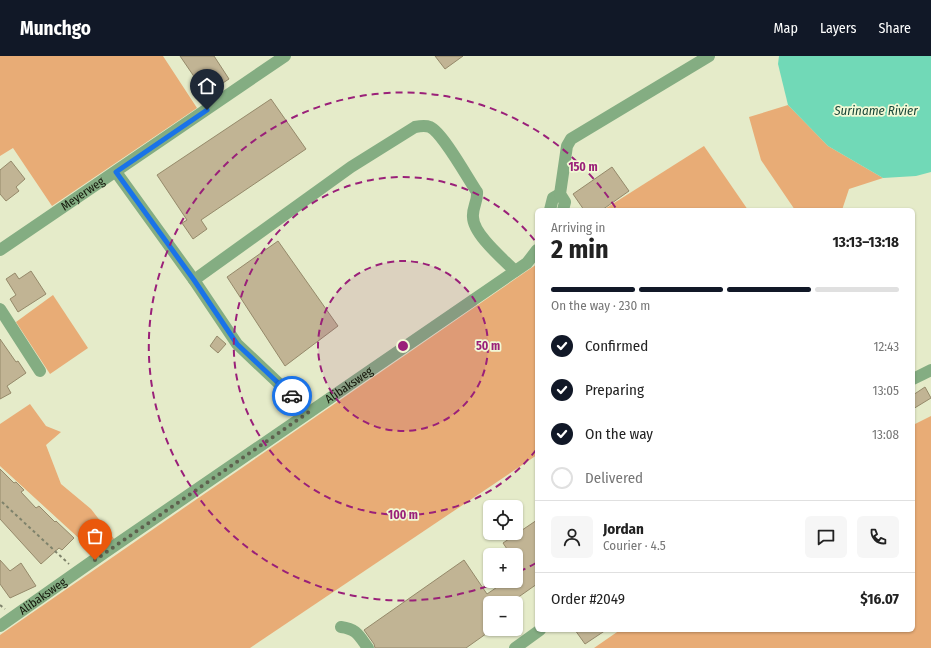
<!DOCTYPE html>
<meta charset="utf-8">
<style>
:root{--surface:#fff;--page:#f6f6f6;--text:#222;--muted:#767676;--line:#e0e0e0;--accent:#111827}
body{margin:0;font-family:"Fira Sans Condensed",sans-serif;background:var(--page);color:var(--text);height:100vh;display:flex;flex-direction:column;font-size:15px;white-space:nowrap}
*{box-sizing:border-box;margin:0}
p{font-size:13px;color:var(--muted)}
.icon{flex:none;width:22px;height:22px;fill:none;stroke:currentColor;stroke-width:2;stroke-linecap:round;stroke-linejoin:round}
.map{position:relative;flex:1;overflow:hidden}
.drawer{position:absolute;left:535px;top:152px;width:380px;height:424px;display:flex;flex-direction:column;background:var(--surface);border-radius:6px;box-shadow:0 1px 3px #0004}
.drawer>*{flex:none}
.buttons{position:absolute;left:483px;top:444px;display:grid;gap:8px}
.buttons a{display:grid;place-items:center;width:40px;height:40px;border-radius:6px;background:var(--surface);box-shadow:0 1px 3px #0004;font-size:20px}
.pin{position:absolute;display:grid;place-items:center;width:34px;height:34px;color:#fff;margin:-41px -17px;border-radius:50% 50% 50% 0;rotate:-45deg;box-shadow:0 0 4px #0007}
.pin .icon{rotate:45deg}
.courier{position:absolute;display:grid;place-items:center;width:40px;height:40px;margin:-20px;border:3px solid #1a73e8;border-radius:50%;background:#fff;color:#222;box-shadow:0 1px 5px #0007}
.headline em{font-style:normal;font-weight:700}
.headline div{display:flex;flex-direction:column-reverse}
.headline{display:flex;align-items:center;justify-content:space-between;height:68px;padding:0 16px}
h1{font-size:26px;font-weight:700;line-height:30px}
.bar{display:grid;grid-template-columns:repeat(4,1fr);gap:6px 4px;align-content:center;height:48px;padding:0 16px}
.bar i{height:5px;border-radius:3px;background:var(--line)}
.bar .current{background:var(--accent)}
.bar p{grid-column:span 4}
.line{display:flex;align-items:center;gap:10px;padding:0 16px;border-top:1px solid var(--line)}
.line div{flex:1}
.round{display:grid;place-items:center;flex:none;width:42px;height:42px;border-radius:6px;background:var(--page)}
ol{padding:0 16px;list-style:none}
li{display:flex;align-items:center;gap:12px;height:44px}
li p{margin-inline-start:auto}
li .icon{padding:4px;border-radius:50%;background:var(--accent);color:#fff;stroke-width:4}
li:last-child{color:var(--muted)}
li i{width:22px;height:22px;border:2px solid var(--line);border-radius:50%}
header{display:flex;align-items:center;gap:24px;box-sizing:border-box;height:56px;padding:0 20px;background:var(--accent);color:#fff}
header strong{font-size:19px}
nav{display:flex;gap:22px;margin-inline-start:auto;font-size:14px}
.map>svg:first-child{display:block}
.green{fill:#e8ac76}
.water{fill:#71d9b7}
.building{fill:#c1b494;stroke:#95896a}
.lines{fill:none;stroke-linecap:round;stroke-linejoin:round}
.path{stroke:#7e826b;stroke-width:2;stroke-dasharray:3 3;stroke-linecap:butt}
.minor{stroke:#84ad82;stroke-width:12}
.done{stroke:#5e614e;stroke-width:4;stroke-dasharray:0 7.2}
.route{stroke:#1a73e8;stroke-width:5}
.ring{fill:none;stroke:#9a2079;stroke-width:2;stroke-dasharray:7 5}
.labels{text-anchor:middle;stroke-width:3.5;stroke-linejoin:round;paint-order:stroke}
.street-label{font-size:12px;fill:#15170b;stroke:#f2f9d6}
.water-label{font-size:13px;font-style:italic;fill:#194739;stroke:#f2f9d6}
.centre{fill:#9a2079;stroke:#f2f9d6;stroke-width:2}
.ring-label{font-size:12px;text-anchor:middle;font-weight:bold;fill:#9a2079;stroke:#f2f9d6;stroke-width:3.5;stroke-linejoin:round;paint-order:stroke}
</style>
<header>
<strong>Munchgo</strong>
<nav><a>Map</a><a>Layers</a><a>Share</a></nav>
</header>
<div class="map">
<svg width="931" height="592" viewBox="0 0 931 592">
<rect width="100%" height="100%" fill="#e5ebc9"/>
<!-- green -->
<g class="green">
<path d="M 0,0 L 163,0 L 197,52 L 52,150 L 13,92 L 0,100 Z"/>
<path d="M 788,49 L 828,90 L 883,122 L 849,133 L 842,154 L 795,154 L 761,104 L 749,61 Z"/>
<path d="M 704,90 L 748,154 L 603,154 Z"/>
<path d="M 537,208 L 537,399 L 250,592 L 0,592 L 0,579 Z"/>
<path d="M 53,239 L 88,292 L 50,318 L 16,266 Z"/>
<path d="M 30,348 L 46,370 L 61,376 L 46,389 L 61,428 L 91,453 L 115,484 L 95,497 L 0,410 L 0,368 Z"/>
<path d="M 931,360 L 931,592 L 594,592 L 620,574 L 913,574 L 913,369 Z"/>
</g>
<!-- water -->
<path class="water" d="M 779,0 L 931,0 L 931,116 L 916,120 L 883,122 L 828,90 L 788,49 L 778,8 Z"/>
<!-- building -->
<g class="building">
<path d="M 180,0 L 214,0 L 229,23 L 206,38 Z"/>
<path d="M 435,0 L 463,0 L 445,13 Z"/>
<path d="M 271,43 L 306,93 L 201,164 L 207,173 L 193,183 L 182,167 L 187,164 L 157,119 Z"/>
<path d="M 11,105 L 25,123 L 16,131 L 19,135 L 6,145 L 0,138 L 0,114 Z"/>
<path d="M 612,111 L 629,135 L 602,154 L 584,154 L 573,138 Z"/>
<path d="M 278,185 L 338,270 L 285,310 L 227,221 Z"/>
<path d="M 31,215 L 46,238 L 18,256 L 10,243 L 16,239 L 6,223 L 15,217 L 19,223 Z"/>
<path d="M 217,280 L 226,288 L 218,297 L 210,290 Z"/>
<path d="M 0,283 L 16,306 L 18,305 L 26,317 L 7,330 L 11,337 L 0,343 Z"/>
<path d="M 925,331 L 931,342 L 913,353 L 913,339 Z"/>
<path d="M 0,413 L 14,427 L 16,426 L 24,434 L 21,436 L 36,452 L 39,450 L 55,466 L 56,465 L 74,482 L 62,494 L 59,492 L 41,508 L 0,463 Z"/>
<path d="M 537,464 L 537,528 L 510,547 L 490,547 L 490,575 L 466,592 L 375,592 L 374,588 L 364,574 L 464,504 L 487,538 L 506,525 L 516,525 L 516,518 L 522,514 L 516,506 L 516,499 L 511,499 L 503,487 Z"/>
<path d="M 0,504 L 10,515 L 21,507 L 36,530 L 10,542 L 0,528 Z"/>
<path d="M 575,574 L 606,574 L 585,588 Z"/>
</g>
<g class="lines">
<!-- path -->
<g class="path">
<path d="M 2,446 L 69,508"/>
<path d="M 0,549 L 5,553"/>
</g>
<!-- minor -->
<g class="minor">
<path d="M 116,116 L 194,224 L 237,288 L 309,356"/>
<path d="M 550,154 L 553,142 L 560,138"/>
<path d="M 563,154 L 565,146 L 560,138 L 567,90 L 571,83 L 709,0"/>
<path id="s1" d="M 0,194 L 285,0"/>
<path d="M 194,224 L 351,111 L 415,71 C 420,70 425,69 430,71 C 443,77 468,123 477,136 C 478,145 472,152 473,161 C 473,178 503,203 515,215"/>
<path d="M 0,253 L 40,315"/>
<path d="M 913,323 L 931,314"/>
<path id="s2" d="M 0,570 L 104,497 L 527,207 L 537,194"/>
<path d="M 341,571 C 357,573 359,580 368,592"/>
<path d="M 515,592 L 540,574"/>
</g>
</g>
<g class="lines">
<!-- done -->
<path class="done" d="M 95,504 L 309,356 L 292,340"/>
<!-- route -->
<path class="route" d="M 207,54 L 116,116 L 194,224 L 237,288 L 292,340"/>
</g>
<!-- distance rings -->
<circle cx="403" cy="290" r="85" fill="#9a2079" fill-opacity=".12"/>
<g class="ring">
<circle cx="403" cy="290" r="85"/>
<path d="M536 394A169 169 0 1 1 536 186"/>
<path d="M536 507A254 254 0 0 1 516 517M498 526A254 254 0 1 1 617 154"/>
</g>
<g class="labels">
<!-- street labels -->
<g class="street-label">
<text dy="4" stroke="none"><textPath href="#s1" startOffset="100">Meyerweg</textPath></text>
<text dy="4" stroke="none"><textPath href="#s2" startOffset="424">Alibaksweg</textPath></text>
<text dy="4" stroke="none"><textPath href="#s2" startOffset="52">Alibaksweg</textPath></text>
</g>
<!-- water labels -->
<g class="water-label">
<text x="876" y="59">Suriname Rivier</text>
</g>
</g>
<circle cx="403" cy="290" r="6" class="centre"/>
<g class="ring-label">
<text x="583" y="115">150 m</text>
<text x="488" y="294">50 m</text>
<text x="403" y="463">100 m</text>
</g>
</svg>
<div class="buttons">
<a><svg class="icon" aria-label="locate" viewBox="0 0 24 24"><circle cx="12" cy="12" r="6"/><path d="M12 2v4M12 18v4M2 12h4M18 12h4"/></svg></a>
<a>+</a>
<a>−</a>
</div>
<div class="pin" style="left:95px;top:504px;background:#ea580c"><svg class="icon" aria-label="bag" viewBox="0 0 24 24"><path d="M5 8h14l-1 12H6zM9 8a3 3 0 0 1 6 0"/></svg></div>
<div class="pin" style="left:207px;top:54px;background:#1f2937"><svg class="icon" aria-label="home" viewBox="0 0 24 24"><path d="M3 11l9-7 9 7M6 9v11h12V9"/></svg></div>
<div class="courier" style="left:292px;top:340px"><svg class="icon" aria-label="car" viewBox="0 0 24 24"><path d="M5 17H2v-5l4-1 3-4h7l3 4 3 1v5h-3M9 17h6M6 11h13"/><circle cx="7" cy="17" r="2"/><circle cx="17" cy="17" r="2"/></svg></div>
<section class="drawer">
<div class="headline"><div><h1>2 min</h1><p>Arriving in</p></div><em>13:13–13:18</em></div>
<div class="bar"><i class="current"></i><i class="current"></i><i class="current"></i><i></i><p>On the way · 230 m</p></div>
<ol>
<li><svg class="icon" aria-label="check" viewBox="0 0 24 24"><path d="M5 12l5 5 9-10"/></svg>Confirmed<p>12:43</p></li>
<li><svg class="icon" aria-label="check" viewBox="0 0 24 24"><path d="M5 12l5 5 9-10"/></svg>Preparing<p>13:05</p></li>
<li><svg class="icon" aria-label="check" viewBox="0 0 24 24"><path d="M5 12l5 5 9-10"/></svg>On the way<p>13:08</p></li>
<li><i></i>Delivered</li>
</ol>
<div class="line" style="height:72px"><a class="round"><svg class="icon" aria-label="person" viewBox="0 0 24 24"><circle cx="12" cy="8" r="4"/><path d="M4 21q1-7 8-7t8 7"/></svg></a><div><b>Jordan</b><p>Courier · 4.5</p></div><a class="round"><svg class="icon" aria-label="chat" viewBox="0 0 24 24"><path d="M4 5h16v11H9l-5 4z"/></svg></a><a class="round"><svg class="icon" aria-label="phone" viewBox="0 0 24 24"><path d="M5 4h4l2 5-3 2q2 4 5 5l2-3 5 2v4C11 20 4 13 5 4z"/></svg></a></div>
<div class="line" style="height:52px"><div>Order #2049</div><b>$16.07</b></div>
</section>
</div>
